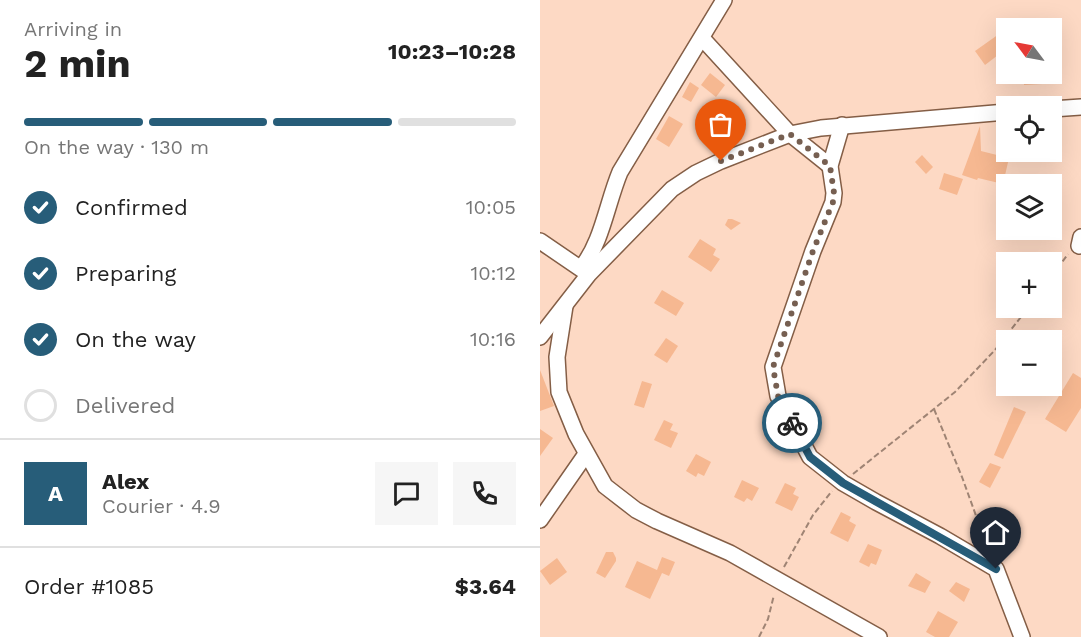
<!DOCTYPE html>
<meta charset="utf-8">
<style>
:root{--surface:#fff;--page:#f6f6f6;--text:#222;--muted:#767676;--line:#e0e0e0;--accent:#275d79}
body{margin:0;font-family:"Work Sans",sans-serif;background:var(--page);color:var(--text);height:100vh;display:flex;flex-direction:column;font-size:22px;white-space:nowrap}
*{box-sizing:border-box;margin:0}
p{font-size:20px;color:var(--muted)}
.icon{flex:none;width:33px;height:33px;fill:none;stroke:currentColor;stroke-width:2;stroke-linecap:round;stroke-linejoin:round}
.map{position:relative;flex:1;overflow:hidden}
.side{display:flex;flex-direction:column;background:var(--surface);width:540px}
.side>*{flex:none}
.needle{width:39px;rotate:302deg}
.tools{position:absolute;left:456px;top:18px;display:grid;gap:12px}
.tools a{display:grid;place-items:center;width:66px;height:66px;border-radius:0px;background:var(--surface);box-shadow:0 6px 24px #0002;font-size:30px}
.pin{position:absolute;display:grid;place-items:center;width:51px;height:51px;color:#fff;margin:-62px -26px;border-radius:50% 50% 50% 0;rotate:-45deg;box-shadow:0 0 6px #0007}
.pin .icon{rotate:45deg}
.courier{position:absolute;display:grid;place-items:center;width:60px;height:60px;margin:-30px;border:4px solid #275d79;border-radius:50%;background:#fff;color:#222;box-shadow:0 2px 8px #0007}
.summary em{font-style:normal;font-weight:700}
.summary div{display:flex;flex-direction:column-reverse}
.summary{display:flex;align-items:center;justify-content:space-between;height:102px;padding:0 24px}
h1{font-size:39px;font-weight:700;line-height:45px}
.bar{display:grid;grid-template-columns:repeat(4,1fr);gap:9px 6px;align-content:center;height:72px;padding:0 24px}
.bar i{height:8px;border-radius:4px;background:var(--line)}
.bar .current{background:var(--accent)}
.bar p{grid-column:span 4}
.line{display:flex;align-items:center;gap:15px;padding:0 24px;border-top:2px solid var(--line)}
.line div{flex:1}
.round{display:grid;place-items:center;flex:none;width:63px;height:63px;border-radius:0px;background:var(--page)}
ol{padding:0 24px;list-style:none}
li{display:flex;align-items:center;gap:18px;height:66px}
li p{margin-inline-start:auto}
li .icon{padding:6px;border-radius:50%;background:var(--accent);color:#fff;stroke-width:4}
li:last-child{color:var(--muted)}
li i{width:33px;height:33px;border:3px solid var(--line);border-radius:50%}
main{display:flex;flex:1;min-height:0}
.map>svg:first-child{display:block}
.building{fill:#f6b891}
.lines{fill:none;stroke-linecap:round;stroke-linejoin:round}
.minor-casing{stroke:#845e46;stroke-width:18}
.path{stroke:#9f8474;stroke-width:2;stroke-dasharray:6 3;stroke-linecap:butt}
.minor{stroke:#fff;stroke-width:15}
.done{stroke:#765f51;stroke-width:6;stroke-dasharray:0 10.8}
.route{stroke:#275d79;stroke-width:8}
</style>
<main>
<section class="side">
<div class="summary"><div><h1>2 min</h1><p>Arriving in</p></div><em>10:23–10:28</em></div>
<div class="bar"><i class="current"></i><i class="current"></i><i class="current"></i><i></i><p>On the way · 130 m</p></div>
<ol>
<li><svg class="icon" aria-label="check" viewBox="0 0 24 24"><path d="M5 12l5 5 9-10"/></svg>Confirmed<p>10:05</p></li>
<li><svg class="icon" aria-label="check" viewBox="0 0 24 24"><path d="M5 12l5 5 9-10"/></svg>Preparing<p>10:12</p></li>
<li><svg class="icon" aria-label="check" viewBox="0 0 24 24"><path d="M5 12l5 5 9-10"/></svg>On the way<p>10:16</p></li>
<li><i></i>Delivered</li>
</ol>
<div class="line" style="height:108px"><b class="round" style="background:var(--accent);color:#fff">A</b><div><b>Alex</b><p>Courier · 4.9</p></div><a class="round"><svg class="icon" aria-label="chat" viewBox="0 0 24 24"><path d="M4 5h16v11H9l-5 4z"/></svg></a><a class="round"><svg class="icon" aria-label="phone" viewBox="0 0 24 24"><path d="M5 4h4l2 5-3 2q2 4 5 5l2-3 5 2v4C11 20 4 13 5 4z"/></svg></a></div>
<div class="line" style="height:78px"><div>Order #1085</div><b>$3.64</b></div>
</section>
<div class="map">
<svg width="541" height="637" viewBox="0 0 541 637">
<rect width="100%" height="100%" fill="#fdd9c4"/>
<!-- building -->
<g class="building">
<path d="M 459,34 L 466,44 L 466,49 L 445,65 L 435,51 Z"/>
<path d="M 170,73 L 185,85 L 176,97 L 161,85 Z"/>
<path d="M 483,74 L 501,74 L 502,84 L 484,85 Z"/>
<path d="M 150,82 L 159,88 L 151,102 L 142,97 Z"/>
<path d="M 129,116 L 143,124 L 129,147 L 116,139 Z"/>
<path d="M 440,126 L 441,151 L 469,158 L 463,184 L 438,178 L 437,180 L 422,175 Z"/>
<path d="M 382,155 L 393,167 L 386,174 L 375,162 Z"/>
<path d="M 404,173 L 423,179 L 417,195 L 399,189 Z"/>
<path d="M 188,219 L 192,219 L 201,223 L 191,230 L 185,225 Z"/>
<path d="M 160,239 L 176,249 L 173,255 L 180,259 L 171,272 L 148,257 Z"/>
<path d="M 122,290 L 144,303 L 136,316 L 114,303 Z"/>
<path d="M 126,338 L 138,346 L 127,363 L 114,355 Z"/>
<path d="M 0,370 L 14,406 L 0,411 Z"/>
<path d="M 533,373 L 541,378 L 541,408 L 526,432 L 505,419 Z"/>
<path d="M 102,381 L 112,384 L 104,408 L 94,405 Z"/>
<path d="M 474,407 L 486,412 L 463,459 L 454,455 Z"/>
<path d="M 124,420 L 133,424 L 130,430 L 138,433 L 131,448 L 114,440 Z"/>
<path d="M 0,429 L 13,438 L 0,456 Z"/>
<path d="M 156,454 L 171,462 L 164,476 L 158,473 L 156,477 L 146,471 Z"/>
<path d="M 450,463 L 461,467 L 450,488 L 439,482 Z"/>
<path d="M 202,480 L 219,488 L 212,501 L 207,498 L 204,502 L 194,497 Z"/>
<path d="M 245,483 L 256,488 L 253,494 L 259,497 L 252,511 L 235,503 Z"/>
<path d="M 301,512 L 311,517 L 309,521 L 316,525 L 308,542 L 290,533 Z"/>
<path d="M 328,544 L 342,550 L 336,565 L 331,563 L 329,567 L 319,562 Z"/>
<path d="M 66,552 L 73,552 L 76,558 L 76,561 L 65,578 L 56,573 Z"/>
<path d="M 122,557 L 135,562 L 129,576 L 122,573 L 110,599 L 85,587 L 97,561 L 117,570 Z"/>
<path d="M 17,558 L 27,572 L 10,585 L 0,571 Z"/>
<path d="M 376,573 L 391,582 L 385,593 L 368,586 Z"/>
<path d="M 416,582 L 430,589 L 424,602 L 409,591 Z"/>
<path d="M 398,611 L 418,622 L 409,637 L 395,637 L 386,632 Z"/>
</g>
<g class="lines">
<!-- minor casing -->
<g class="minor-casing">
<g id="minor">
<path d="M 162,38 L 250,134 L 290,166"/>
<path d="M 512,109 L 541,107"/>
<path d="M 302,125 L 290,166 L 294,193 L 293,202 L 273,251 L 233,367 L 238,396 L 270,457 L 284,468 L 303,483 L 336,502 L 400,536 L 456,569 L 482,637"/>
<path d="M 0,241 L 47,273"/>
<path d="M 539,246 L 541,237"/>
<path d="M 41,268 C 62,243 67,203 80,172 L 184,0"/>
<path d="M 25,306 L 17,357 L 19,392 L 36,434 L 65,486 L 96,510 L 117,521 L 190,553 L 339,637"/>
<path d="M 0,337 L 49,274 L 132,189 L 156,173 L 181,161 L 250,134 L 281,128 L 466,112"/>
<path d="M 0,520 L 46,454"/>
</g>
</g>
<!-- path -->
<g class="path">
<path d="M 512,276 L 528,254"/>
<path d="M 394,409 L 422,477 L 447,546"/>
<path d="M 313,474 L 415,392 L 455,350 L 488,308"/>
<path d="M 244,567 L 273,515 L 292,491"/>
<path d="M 219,637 L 228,619 L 234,595"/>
</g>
<!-- minor -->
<use href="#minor" class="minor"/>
</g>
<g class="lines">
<!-- done -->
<path class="done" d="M 181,161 L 250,134 L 290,166 L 294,193 L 293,202 L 273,251 L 233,367 L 238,396 L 252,423"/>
<!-- route -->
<path class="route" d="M 252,423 L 270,457 L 303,483 L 456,569"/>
</g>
</svg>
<div class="tools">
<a><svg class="needle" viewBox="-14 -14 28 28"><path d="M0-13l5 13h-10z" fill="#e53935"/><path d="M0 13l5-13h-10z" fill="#767676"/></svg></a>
<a><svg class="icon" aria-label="locate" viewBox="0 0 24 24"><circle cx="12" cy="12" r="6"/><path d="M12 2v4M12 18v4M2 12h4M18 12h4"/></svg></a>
<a><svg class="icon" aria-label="layers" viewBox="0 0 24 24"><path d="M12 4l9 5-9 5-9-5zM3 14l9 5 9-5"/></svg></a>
<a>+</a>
<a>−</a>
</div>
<div class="pin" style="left:181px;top:161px;background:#ea580c"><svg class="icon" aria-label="bag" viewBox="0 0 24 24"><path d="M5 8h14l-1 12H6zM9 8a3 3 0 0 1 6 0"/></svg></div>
<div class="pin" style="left:456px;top:569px;background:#1f2937"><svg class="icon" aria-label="home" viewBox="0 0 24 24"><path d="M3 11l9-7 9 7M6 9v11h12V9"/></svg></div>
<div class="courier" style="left:252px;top:423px"><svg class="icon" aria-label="bike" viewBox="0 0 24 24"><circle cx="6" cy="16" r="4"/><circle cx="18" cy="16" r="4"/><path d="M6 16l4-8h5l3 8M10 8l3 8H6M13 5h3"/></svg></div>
</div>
</main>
